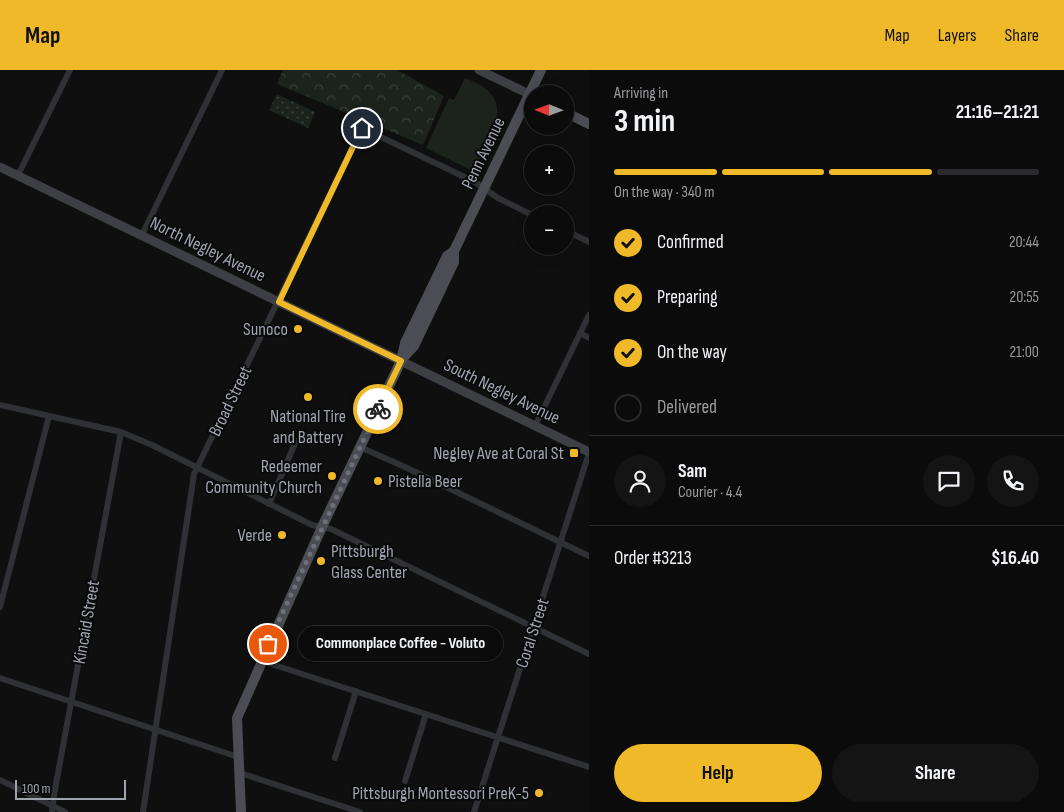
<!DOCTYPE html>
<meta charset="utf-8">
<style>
:root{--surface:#0b0b0c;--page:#141415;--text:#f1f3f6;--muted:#9a9b9d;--line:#2b2b2d;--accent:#efb929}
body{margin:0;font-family:"Sofia Sans Condensed",sans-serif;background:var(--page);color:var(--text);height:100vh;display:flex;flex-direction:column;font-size:19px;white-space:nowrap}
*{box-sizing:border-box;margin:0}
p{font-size:16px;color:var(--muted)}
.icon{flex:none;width:28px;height:28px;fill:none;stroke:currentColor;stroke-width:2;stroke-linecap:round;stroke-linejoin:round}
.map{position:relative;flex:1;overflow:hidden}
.details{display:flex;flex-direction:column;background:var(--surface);width:475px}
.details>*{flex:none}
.needle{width:32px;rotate:271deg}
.tools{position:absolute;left:524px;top:15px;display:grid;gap:10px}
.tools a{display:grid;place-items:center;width:50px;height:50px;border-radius:50%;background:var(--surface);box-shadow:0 2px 12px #0003,0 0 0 1px var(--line);font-size:25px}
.scale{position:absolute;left:15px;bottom:12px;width:111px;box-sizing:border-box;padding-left:5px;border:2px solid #a0a4b1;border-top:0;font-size:14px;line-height:18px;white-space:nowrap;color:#a0a4b1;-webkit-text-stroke:4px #0a0a0b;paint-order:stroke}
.pin{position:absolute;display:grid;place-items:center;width:42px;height:42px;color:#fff;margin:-21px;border:2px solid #fff;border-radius:50%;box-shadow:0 1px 5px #0007}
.courier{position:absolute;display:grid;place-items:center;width:50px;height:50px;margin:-25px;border:4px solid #efb929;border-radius:50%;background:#fff;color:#222;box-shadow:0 1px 6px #0007}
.bubble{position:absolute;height:35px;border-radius:18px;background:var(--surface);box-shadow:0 2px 12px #0003,0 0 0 1px var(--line);font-size:16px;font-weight:700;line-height:35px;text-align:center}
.overview em{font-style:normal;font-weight:700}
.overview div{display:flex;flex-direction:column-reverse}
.overview{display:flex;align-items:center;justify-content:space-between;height:85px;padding:0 25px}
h1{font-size:32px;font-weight:700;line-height:38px}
.bar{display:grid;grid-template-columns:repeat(4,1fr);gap:8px 5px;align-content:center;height:60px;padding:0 25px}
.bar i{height:6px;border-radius:4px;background:var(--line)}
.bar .current{background:var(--accent)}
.bar p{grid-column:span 4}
.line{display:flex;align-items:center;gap:12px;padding:0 25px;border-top:1px solid var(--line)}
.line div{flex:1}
.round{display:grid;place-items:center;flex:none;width:52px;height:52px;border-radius:26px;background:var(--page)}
ol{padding:0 25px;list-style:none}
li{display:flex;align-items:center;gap:15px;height:55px}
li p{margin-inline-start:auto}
li .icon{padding:5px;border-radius:50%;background:var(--accent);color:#111;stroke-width:4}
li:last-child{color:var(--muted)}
li i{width:28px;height:28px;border:2px solid var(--line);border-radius:50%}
.button{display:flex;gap:10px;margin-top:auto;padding:10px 25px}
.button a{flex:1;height:58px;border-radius:30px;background:var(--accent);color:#111;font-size:20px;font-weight:700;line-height:58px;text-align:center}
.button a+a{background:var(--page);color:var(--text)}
header{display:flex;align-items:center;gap:30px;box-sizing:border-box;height:70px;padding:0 25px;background:var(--accent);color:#111}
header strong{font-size:24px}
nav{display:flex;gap:28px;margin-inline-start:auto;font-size:18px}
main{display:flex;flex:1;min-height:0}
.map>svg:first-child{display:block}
.grass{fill:#1c231d}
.forest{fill:url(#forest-crowns)}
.garden{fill:url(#garden-dots)}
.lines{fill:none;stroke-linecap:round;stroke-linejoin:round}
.street{stroke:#303135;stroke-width:6}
.secondary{stroke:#3e3f45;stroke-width:9}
.primary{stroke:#4c4d54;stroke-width:10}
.done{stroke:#6d7079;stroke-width:5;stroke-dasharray:0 9}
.route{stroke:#efb929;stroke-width:6}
.poi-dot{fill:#efb929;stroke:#0a0a0b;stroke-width:2}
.labels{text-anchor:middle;stroke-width:4;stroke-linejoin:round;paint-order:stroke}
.street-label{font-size:18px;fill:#a0a4b1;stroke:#0a0a0b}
.poi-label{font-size:18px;fill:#a0a4b1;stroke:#0a0a0b;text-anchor:end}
</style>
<header>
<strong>Map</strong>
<nav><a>Map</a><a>Layers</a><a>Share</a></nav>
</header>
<main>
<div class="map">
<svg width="589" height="742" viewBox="0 0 589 742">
<defs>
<pattern id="forest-crowns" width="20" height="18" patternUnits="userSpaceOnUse" patternTransform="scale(1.25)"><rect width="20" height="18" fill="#1c231d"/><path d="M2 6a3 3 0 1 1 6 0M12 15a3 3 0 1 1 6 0" fill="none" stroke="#3a403b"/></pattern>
<pattern id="garden-dots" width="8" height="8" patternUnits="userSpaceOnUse" patternTransform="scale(1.25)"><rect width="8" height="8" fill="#1c231d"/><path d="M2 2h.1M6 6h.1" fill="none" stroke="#3a403b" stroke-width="1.8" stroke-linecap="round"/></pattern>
</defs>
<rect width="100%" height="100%" fill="#0f0f10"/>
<!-- grass -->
<path class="grass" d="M 465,8 C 472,11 480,14 486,19 C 513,40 484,79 473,101 L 426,78 L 449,28 L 454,30 Z"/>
<!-- forest -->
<path class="forest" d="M 283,0 L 397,0 L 444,26 L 423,75 L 277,14 Z"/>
<!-- garden -->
<path class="garden" d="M 277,24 L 315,42 L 308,58 L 269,40 Z"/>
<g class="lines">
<!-- street -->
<g class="street">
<path d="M 18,105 L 70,0"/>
<path d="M 565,160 L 589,172"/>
<path d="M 142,165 L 222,0"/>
<path d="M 580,263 L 589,268"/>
<path d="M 0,335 L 121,362 L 152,375 L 312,455 L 331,459 L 589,584"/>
<path d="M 535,356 L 589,245"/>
<path d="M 360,377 L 407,398 L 589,486"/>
<path d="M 269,434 L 296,371"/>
<path d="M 0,537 L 49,346"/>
<path d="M 262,591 L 589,697"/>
<path d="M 0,608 L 238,687"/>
<path d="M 335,688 L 356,621"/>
<path d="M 240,703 L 360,742"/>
<path d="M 0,710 L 65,742"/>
<path d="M 405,711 L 426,644"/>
<path d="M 52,742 L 54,725 L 121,362"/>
<path d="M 143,742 L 194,404 L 362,58 L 475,112 L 498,128 L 532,145"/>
<path d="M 474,742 L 589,383"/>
</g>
<!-- secondary -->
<g class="secondary">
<path d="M 479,0 L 529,24"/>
<path d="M 0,97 L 589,382"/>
</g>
<!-- primary -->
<g class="primary">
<path d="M 565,42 L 589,54"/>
<path d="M 401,290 L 414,276 L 454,192 L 454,181 L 541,0"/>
<path d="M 241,742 L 237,648 L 322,457 L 401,291 L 405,273 L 447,186 L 454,181"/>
</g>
</g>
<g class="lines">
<!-- done -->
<path class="done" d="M 268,574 L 378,339"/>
<!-- route -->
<path class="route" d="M 362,58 L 279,232 L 401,291 L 378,339"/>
</g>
<!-- markers -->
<g class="poi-dot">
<circle cx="298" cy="259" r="5"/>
<circle cx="308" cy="327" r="5"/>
<rect x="569" y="378" width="10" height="10" rx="2.5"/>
<circle cx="332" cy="406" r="5"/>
<circle cx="378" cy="411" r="5"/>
<circle cx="282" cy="465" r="5"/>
<circle cx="321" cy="491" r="5"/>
<circle cx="539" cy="723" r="5"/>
</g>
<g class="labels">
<!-- street labels -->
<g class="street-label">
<text transform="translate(483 83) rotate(-64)" y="6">Penn Avenue</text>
<text transform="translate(208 179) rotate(26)" y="6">North Negley Avenue</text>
<text transform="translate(502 321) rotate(26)" y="6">South Negley Avenue</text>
<text transform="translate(230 331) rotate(-64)" y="6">Broad Street</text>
<text transform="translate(86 552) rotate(-80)" y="6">Kincaid Street</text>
<text transform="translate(532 563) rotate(-72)" y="6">Coral Street</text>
</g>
<!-- poi labels -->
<g class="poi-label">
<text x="288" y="265">Sunoco</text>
<text x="308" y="352" text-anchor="middle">National Tire<tspan x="308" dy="21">and Battery</tspan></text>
<text x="564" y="389">Negley Ave at Coral St</text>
<text x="322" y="402">Redeemer<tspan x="322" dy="21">Community Church</tspan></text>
<text x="388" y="417" text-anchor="start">Pistella Beer</text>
<text x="272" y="471">Verde</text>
<text x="331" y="487" text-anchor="start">Pittsburgh<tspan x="331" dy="21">Glass Center</tspan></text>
<text x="529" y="729">Pittsburgh Montessori PreK-5</text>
</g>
</g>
</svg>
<div class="tools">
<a><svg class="needle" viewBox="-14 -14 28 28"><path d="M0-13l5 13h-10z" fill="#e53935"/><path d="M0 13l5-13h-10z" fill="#9a9b9d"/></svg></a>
<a>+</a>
<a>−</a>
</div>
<div class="scale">100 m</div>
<div class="pin" style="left:268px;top:574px;background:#ea580c"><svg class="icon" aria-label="bag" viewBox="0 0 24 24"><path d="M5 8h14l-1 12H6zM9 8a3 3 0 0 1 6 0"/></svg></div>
<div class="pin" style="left:362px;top:58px;background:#1f2937"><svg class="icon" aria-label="home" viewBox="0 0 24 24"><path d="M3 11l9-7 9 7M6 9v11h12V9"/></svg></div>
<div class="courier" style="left:378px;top:339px"><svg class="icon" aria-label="bike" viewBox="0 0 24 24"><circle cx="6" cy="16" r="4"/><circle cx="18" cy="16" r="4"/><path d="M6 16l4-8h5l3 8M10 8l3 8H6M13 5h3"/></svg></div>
<div class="bubble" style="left:298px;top:556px;width:205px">Commonplace Coffee - Voluto</div>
</div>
<section class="details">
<div class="overview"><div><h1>3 min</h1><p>Arriving in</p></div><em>21:16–21:21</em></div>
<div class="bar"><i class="current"></i><i class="current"></i><i class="current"></i><i></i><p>On the way · 340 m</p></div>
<ol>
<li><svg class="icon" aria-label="check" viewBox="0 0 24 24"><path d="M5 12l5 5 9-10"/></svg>Confirmed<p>20:44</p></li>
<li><svg class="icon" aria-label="check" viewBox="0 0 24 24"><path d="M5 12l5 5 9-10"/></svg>Preparing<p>20:55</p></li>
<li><svg class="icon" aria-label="check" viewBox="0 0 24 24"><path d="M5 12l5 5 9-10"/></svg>On the way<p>21:00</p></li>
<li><i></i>Delivered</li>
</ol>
<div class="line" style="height:90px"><a class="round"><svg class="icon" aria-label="person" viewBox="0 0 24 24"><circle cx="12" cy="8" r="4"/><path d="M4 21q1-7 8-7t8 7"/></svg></a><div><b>Sam</b><p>Courier · 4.4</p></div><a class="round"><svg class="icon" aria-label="chat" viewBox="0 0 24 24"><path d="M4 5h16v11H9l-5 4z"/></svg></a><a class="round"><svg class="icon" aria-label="phone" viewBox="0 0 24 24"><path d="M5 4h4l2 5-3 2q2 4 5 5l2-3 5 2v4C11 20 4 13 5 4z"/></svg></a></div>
<div class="line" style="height:65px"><div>Order #3213</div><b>$16.40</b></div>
<div class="button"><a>Help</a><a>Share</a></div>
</section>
</main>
